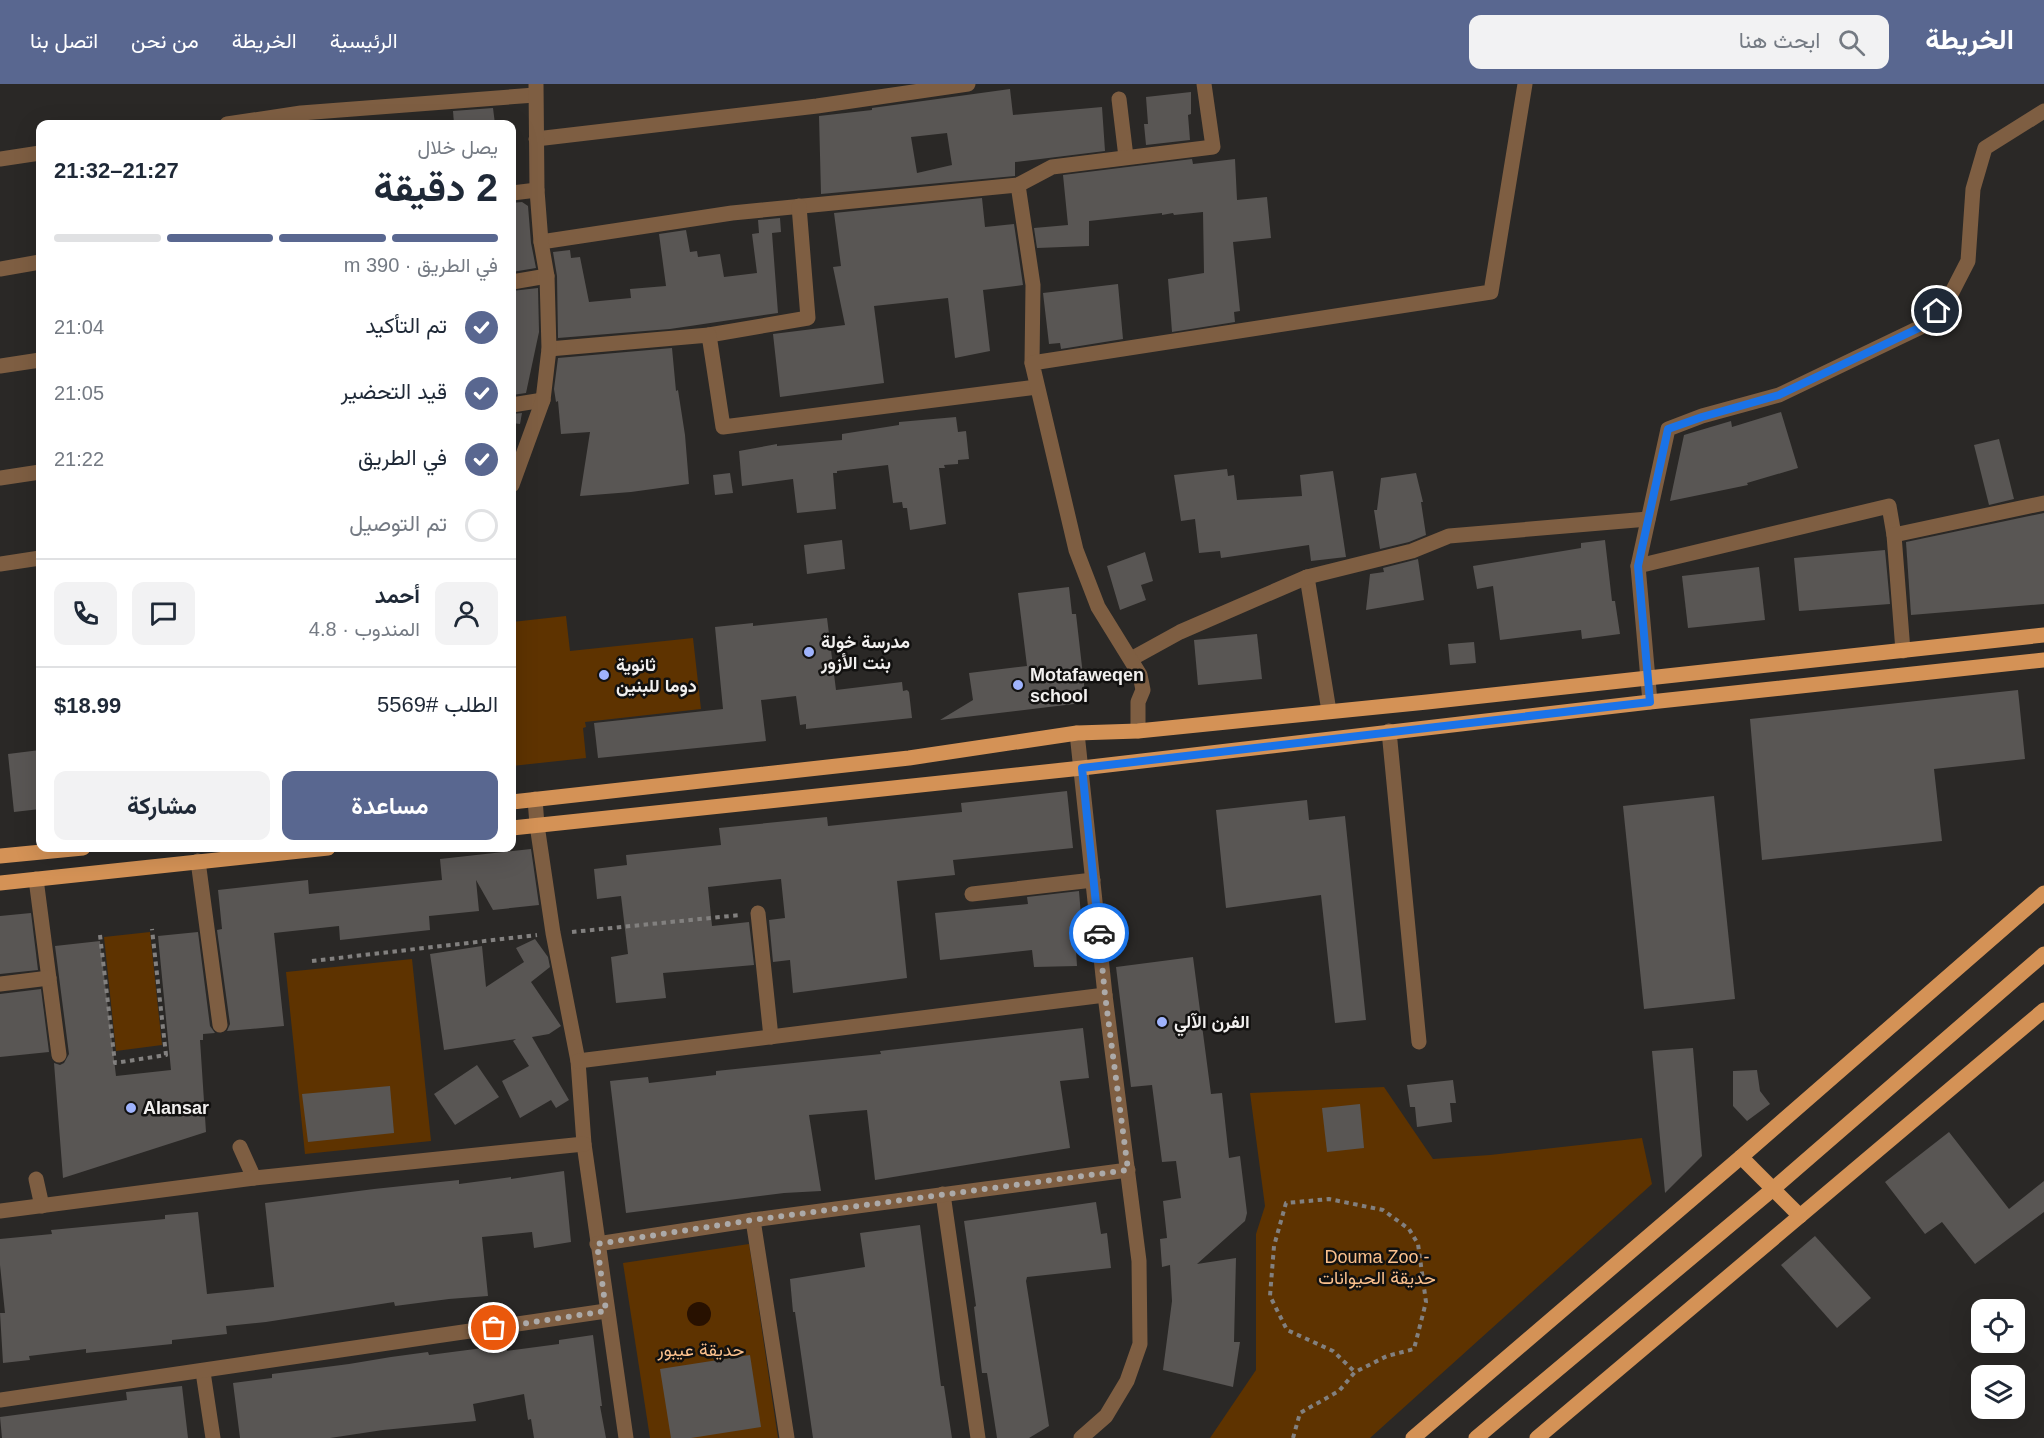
<!DOCTYPE html>
<html lang="ar">
<meta charset="utf-8">
<style>
:root{--surface:#fff;--page:#f2f2f3;--text:#1f2937;--muted:#747a83;--line:#e0e1e3;--accent:#596790}
body{margin:0;font-family:Helvetica,Vazirmatn,sans-serif;background:var(--page);color:var(--text);direction:rtl;height:100vh;display:flex;flex-direction:column;font-size:22px;white-space:nowrap}
*{box-sizing:border-box;margin:0}
p{font-size:20px;color:var(--muted)}
.icon{flex:none;width:33px;height:33px;fill:none;stroke:currentColor;stroke-width:2;stroke-linecap:round;stroke-linejoin:round}
.map{position:relative;flex:1;overflow:hidden;direction:ltr}
.panel{position:absolute;left:36px;top:36px;width:480px;height:732px;display:flex;flex-direction:column;background:var(--surface);border-radius:12px;box-shadow:0 6px 24px #0002;direction:rtl}
.panel>*{flex:none}
.buttons{position:absolute;left:1971px;top:1215px;display:grid;gap:12px}
.buttons a{display:grid;place-items:center;width:54px;height:54px;border-radius:12px;background:var(--surface);box-shadow:0 6px 24px #0002;font-size:30px}
.pin{position:absolute;display:grid;place-items:center;width:51px;height:51px;color:#fff;margin:-26px;border:3px solid #fff;border-radius:50%;box-shadow:0 2px 6px #0007}
.courier{position:absolute;display:grid;place-items:center;width:60px;height:60px;margin:-30px;border:4px solid #1a73e8;border-radius:50%;background:#fff;color:#222;box-shadow:0 2px 8px #0007}
.summary em{font-style:normal;font-weight:700}
.summary div{display:flex;flex-direction:column-reverse}
.summary{display:flex;align-items:center;justify-content:space-between;height:102px;padding:0 18px}
h1{font-size:39px;font-weight:700;line-height:45px}
.bar{display:grid;grid-template-columns:repeat(4,1fr);gap:9px 6px;align-content:center;height:72px;padding:0 18px}
.bar i{height:8px;border-radius:4px;background:var(--line)}
.bar .current{background:var(--accent)}
.bar p{grid-column:span 4}
.line{display:flex;align-items:center;gap:15px;padding:0 18px;border-top:2px solid var(--line)}
.line div{flex:1}
.round{display:grid;place-items:center;flex:none;width:63px;height:63px;border-radius:12px;background:var(--page)}
ol{padding:0 18px;list-style:none}
li{display:flex;align-items:center;gap:18px;height:66px}
li p{margin-inline-start:auto}
li .icon{padding:6px;border-radius:50%;background:var(--accent);color:#fff;stroke-width:4}
li:last-child{color:var(--muted)}
li i{width:33px;height:33px;border:3px solid var(--line);border-radius:50%}
.primary-button{display:flex;gap:12px;margin-top:auto;padding:12px 18px}
.primary-button a{flex:1;height:69px;border-radius:12px;background:var(--accent);color:#fff;font-size:24px;font-weight:700;line-height:69px;text-align:center}
.primary-button a+a{background:var(--page);color:var(--text)}
header{display:flex;align-items:center;gap:36px;box-sizing:border-box;height:84px;padding:0 30px;background:var(--accent);color:#fff}
header strong{font-size:28px}
nav{display:flex;gap:33px;margin-inline-start:auto;font-size:21px}
.search{width:420px;height:54px;background:var(--page);display:flex;align-items:center;gap:15px;box-sizing:border-box;padding:0 21px;border-radius:12px;color:var(--muted);font-size:22px}
.map>svg:first-child{display:block}
.green{fill:#5e3300}
.water{fill:#281100}
.building{fill:#595654;fill-rule:evenodd}
.lines{fill:none;stroke-linecap:round;stroke-linejoin:round}
.path{stroke:#82807f;stroke-width:4;stroke-dasharray:4.5 4.5;stroke-linecap:butt}
.minor{stroke:#7e5e42;stroke-width:15}
.major{stroke:#d49256;stroke-width:15}
.done{stroke:#acaaa9;stroke-width:6;stroke-dasharray:0 10.8}
.route{stroke:#1a73e8;stroke-width:8}
.poi-dot{fill:#9fb3fd;stroke:#121110;stroke-width:2}
.labels{text-anchor:middle;stroke-width:5;stroke-linejoin:round;paint-order:stroke}
.poi-label{font-size:18px;font-weight:bold;fill:#f2f0ef;stroke:#121110;text-anchor:start}
.park-label{font-size:18px;fill:#fcc18d;stroke:#121110}
</style>
<header>
<strong>الخريطة</strong>
<div class="search"><svg class="icon" aria-label="search" viewBox="0 0 24 24"><circle cx="10" cy="10" r="6"/><path d="M15 15l6 6"/></svg>ابحث هنا</div>
<nav><a>الرئيسية</a><a>الخريطة</a><a>من نحن</a><a>اتصل بنا</a></nav>
</header>
<div class="map">
<svg width="2044" height="1354" viewBox="0 0 2044 1354">
<rect width="100%" height="100%" fill="#2a2826"/>
<!-- green -->
<g class="green">
<path d="M 566,532 L 570,567 L 693,554 L 701,625 L 585,638 L 586,643 L 583,644 L 586,674 L 512,682 L 512,538 Z"/>
<path d="M 150,848 L 162,961 L 116,967 L 104,853 Z"/>
<path d="M 412,875 L 431,1057 L 305,1070 L 286,888 Z"/>
<path d="M 1384,1003 L 1433,1075 L 1490,1071 L 1642,1054 L 1652,1100 L 1370,1354 L 1210,1354 L 1256,1286 L 1256,1150 L 1265,1122 L 1250,1009 Z"/>
<path d="M 749,1160 L 778,1354 L 650,1354 L 623,1179 Z"/>
</g>
<!-- water -->
<circle class="water" cx="699" cy="1230" r="12"/>
<!-- building -->
<g class="building">
<path d="M 1010,5 L 1013,31 L 1102,23 L 1105,67 L 1015,78 L 1015,92 L 821,110 L 819,32 L 872,26 L 872,24 ZM 947,49 L 952,81 L 917,89 L 911,53 Z"/>
<path d="M 1191,8 L 1191,30 L 1188,31 L 1190,56 L 1146,61 L 1144,40 L 1148,40 L 1146,13 Z"/>
<path d="M 493,24 L 495,40 L 454,40 L 453,27 Z"/>
<path d="M 1192,75 L 1193,80 L 1235,75 L 1237,116 L 1267,113 L 1271,154 L 1233,158 L 1240,227 L 1234,228 L 1235,238 L 1172,248 L 1168,195 L 1204,189 L 1203,128 L 1174,131 L 1173,129 L 1162,131 L 1162,129 L 1089,137 L 1089,162 L 1037,164 L 1034,144 L 1068,141 L 1063,91 Z"/>
<path d="M 982,114 L 985,143 L 1014,140 L 1023,201 L 983,206 L 990,267 L 955,274 L 948,214 L 874,222 L 884,299 L 780,313 L 773,250 L 845,241 L 833,183 L 841,182 L 834,129 Z"/>
<path d="M 522,118 L 528,122 L 531,159 L 536,184 L 512,188 L 512,119 Z"/>
<path d="M 780,134 L 781,148 L 772,149 L 778,229 L 670,245 L 558,254 L 557,192 L 553,168 L 570,166 L 571,174 L 580,173 L 589,218 L 631,214 L 630,205 L 666,202 L 659,150 L 686,146 L 690,168 L 697,167 L 698,173 L 720,170 L 724,193 L 757,189 L 752,150 L 759,149 L 758,136 Z"/>
<path d="M 1118,200 L 1123,255 L 1061,265 L 1060,259 L 1049,260 L 1043,209 Z"/>
<path d="M 538,204 L 539,248 L 526,309 L 512,311 L 512,207 Z"/>
<path d="M 672,264 L 676,307 L 678,306 L 685,351 L 689,400 L 631,408 L 580,412 L 590,348 L 561,350 L 558,317 L 556,318 L 554,305 L 558,274 Z"/>
<path d="M 1781,328 L 1798,384 L 1747,399 L 1748,401 L 1670,417 L 1684,351 L 1731,337 L 1732,343 Z"/>
<path d="M 522,329 L 520,340 L 512,339 L 512,330 Z"/>
<path d="M 956,333 L 958,348 L 966,347 L 969,375 L 958,376 L 958,380 L 944,381 L 945,384 L 939,384 L 946,440 L 910,446 L 907,424 L 903,424 L 902,418 L 893,419 L 888,381 L 837,387 L 837,389 L 833,389 L 836,425 L 797,429 L 793,395 L 742,402 L 739,367 L 777,360 L 777,362 L 842,356 L 842,350 L 899,341 L 899,338 Z"/>
<path d="M 1999,355 L 2014,415 L 1989,421 L 1974,361 Z"/>
<path d="M 1227,385 L 1228,392 L 1234,391 L 1237,416 L 1302,412 L 1300,391 L 1333,387 L 1346,473 L 1311,477 L 1309,461 L 1221,474 L 1220,467 L 1199,469 L 1195,435 L 1181,437 L 1174,391 Z"/>
<path d="M 730,389 L 733,409 L 715,411 L 713,391 Z"/>
<path d="M 1416,389 L 1423,418 L 1421,418 L 1426,451 L 1409,458 L 1380,465 L 1374,426 L 1377,426 L 1381,394 Z"/>
<path d="M 2044,429 L 2044,520 L 1911,531 L 1906,458 Z"/>
<path d="M 842,456 L 845,485 L 807,490 L 804,461 Z"/>
<path d="M 1605,456 L 1612,517 L 1615,517 L 1620,550 L 1582,555 L 1581,546 L 1500,556 L 1493,502 L 1477,505 L 1473,482 L 1581,464 L 1581,459 Z"/>
<path d="M 1885,466 L 1890,520 L 1799,527 L 1794,474 Z"/>
<path d="M 1145,468 L 1153,497 L 1141,501 L 1146,516 L 1120,526 L 1107,482 Z"/>
<path d="M 1418,475 L 1424,516 L 1366,526 L 1370,490 L 1384,488 L 1383,484 Z"/>
<path d="M 1759,483 L 1765,536 L 1688,544 L 1682,492 Z"/>
<path d="M 1069,503 L 1072,530 L 1076,530 L 1085,609 L 1082,610 L 1082,619 L 940,636 L 973,616 L 969,589 L 1027,582 L 1018,509 Z"/>
<path d="M 827,534 L 836,606 L 902,598 L 903,607 L 907,606 L 909,608 L 912,634 L 806,645 L 806,640 L 800,641 L 796,612 L 761,616 L 766,657 L 598,674 L 594,639 L 723,625 L 715,543 L 753,539 L 753,542 Z"/>
<path d="M 1257,550 L 1262,595 L 1198,601 L 1194,556 Z"/>
<path d="M 1474,558 L 1476,579 L 1450,581 L 1448,560 Z"/>
<path d="M 2018,606 L 2025,675 L 1934,685 L 1942,757 L 1762,776 L 1750,635 Z"/>
<path d="M 40,666 L 40,725 L 14,728 L 8,670 Z"/>
<path d="M 1067,707 L 1073,764 L 953,776 L 955,791 L 897,797 L 907,894 L 793,909 L 790,876 L 773,878 L 769,836 L 785,834 L 781,795 L 708,803 L 712,842 L 749,838 L 754,881 L 663,889 L 666,914 L 616,919 L 611,873 L 628,870 L 621,812 L 597,815 L 594,785 L 627,781 L 626,771 L 721,761 L 719,744 L 827,733 L 828,742 L 962,728 L 961,719 Z"/>
<path d="M 1714,712 L 1735,915 L 1644,925 L 1623,722 Z"/>
<path d="M 1307,716 L 1309,736 L 1345,732 L 1366,936 L 1335,939 L 1321,811 L 1226,824 L 1216,726 Z"/>
<path d="M 531,765 L 539,821 L 493,826 L 476,796 L 479,827 L 429,832 L 430,846 L 340,856 L 339,842 L 274,849 L 284,942 L 227,947 L 230,940 L 217,846 L 222,845 L 218,806 L 308,796 L 309,810 L 442,796 L 440,775 Z"/>
<path d="M 1079,807 L 1081,832 L 1074,833 L 1077,882 L 1034,883 L 1032,866 L 940,876 L 935,829 L 1028,820 L 1027,813 Z"/>
<path d="M 31,829 L 38,886 L 0,890 L 0,832 Z"/>
<path d="M 198,848 L 210,942 L 215,949 L 203,950 L 203,956 L 200,956 L 206,1048 L 63,1094 L 54,979 L 60,981 L 64,979 L 69,970 L 55,862 L 100,857 L 116,992 L 171,986 L 158,852 Z"/>
<path d="M 535,855 L 548,873 L 550,883 L 531,898 L 561,942 L 549,950 L 532,953 L 569,1016 L 556,1024 L 551,1016 L 520,1034 L 502,997 L 529,982 L 513,957 L 516,955 L 444,966 L 430,870 L 482,862 L 486,903 L 524,878 L 516,864 Z"/>
<path d="M 1193,873 L 1211,1010 L 1222,1009 L 1229,1074 L 1240,1072 L 1247,1129 L 1245,1137 L 1197,1180 L 1236,1174 L 1234,1258 L 1240,1258 L 1233,1303 L 1163,1286 L 1172,1217 L 1170,1181 L 1162,1183 L 1160,1155 L 1167,1154 L 1163,1117 L 1181,1114 L 1176,1077 L 1162,1078 L 1152,1001 L 1131,1003 L 1116,883 Z"/>
<path d="M 41,905 L 49,968 L 0,973 L 0,910 Z"/>
<path d="M 1083,944 L 1089,994 L 1060,997 L 1070,1064 L 875,1096 L 867,1026 L 809,1031 L 821,1107 L 784,1109 L 626,1129 L 610,997 L 648,993 L 649,999 L 716,991 L 716,987 L 881,970 L 880,967 Z"/>
<path d="M 1693,964 L 1702,1072 L 1665,1109 L 1652,967 Z"/>
<path d="M 477,981 L 499,1013 L 455,1041 L 434,1010 Z"/>
<path d="M 1757,986 L 1760,1007 L 1770,1020 L 1747,1037 L 1733,1022 L 1733,987 Z"/>
<path d="M 1453,996 L 1456,1019 L 1450,1019 L 1452,1038 L 1417,1043 L 1415,1023 L 1410,1023 L 1407,1001 Z"/>
<path d="M 390,1002 L 394,1049 L 308,1058 L 302,1010 Z"/>
<path d="M 1360,1020 L 1364,1064 L 1327,1068 L 1322,1024 Z"/>
<path d="M 1949,1048 L 2009,1125 L 2044,1097 L 2044,1128 L 1975,1180 L 1942,1138 L 1925,1150 L 1885,1098 Z"/>
<path d="M 564,1087 L 571,1158 L 534,1164 L 532,1148 L 482,1153 L 488,1212 L 449,1215 L 395,1222 L 394,1218 L 266,1238 L 226,1242 L 227,1250 L 172,1256 L 172,1260 L 86,1269 L 86,1265 L 29,1272 L 30,1276 L 3,1279 L 0,1229 L 5,1229 L 0,1181 L 0,1155 L 52,1150 L 51,1146 L 165,1135 L 165,1131 L 198,1128 L 207,1210 L 274,1203 L 265,1119 L 374,1105 L 459,1096 L 459,1100 L 511,1093 L 511,1095 Z"/>
<path d="M 1096,1118 L 1101,1150 L 1107,1149 L 1111,1184 L 1027,1193 L 1026,1197 L 1049,1342 L 1029,1354 L 997,1354 L 987,1289 L 982,1289 L 974,1223 L 976,1222 L 964,1137 Z"/>
<path d="M 920,1141 L 941,1302 L 944,1302 L 952,1354 L 813,1354 L 795,1228 L 793,1228 L 790,1195 L 865,1183 L 860,1149 Z"/>
<path d="M 1815,1152 L 1871,1214 L 1837,1244 L 1781,1181 Z"/>
<path d="M 593,1251 L 602,1322 L 600,1322 L 606,1354 L 534,1354 L 531,1335 L 528,1336 L 524,1310 L 473,1320 L 476,1337 L 383,1346 L 330,1354 L 240,1354 L 233,1299 L 272,1294 L 272,1290 L 349,1280 L 391,1273 L 428,1268 L 429,1271 L 506,1261 L 507,1267 L 559,1260 L 559,1256 Z"/>
<path d="M 750,1271 L 761,1343 L 691,1354 L 671,1354 L 660,1285 Z"/>
<path d="M 182,1302 L 188,1354 L 2,1354 L 0,1333 L 127,1316 L 126,1308 Z"/>
</g>
<g class="lines">
<!-- path -->
<g class="path">
<path d="M 572,848 L 740,831"/>
<path d="M 100,851 L 115,979 L 166,971 L 152,845"/>
<path d="M 312,877 L 537,851"/>
<path d="M 1293,1354 L 1300,1329 L 1339,1307 L 1355,1288 L 1387,1272 L 1414,1265 L 1426,1218 L 1418,1160 L 1409,1145 L 1383,1126 L 1329,1115 L 1286,1119 L 1274,1162 L 1270,1212 L 1287,1246 L 1333,1267 L 1355,1288"/>
</g>
<!-- minor -->
<g class="minor">
<path d="M 1119,15 L 1126,73"/>
<path d="M 227,40 L 301,29 L 535,11"/>
<path d="M 536,55 L 817,22 L 968,0"/>
<path d="M 0,75 L 40,69"/>
<path d="M 1018,101 L 1033,201 L 1032,279"/>
<path d="M 512,109 L 537,106"/>
<path d="M 541,158 L 732,129 L 1018,101 L 1052,83 L 1213,63 L 1204,0"/>
<path d="M 0,185 L 40,178"/>
<path d="M 512,198 L 547,192"/>
<path d="M 709,251 L 808,234 L 799,122"/>
<path d="M 549,265 L 709,251 L 723,343 L 1037,303"/>
<path d="M 0,282 L 40,276"/>
<path d="M 512,321 L 543,316"/>
<path d="M 0,394 L 40,388"/>
<path d="M 512,401 L 543,316 L 549,265 L 547,192 L 541,158 L 537,106 L 536,0"/>
<path d="M 0,480 L 40,474"/>
<path d="M 1638,482 L 1889,422 L 1894,451"/>
<path d="M 1307,493 L 1329,627"/>
<path d="M 1903,567 L 1894,451 L 2044,419"/>
<path d="M 1131,575 L 1180,548 L 1307,493 L 1412,467 L 1449,452 L 1648,435"/>
<path d="M 1650,618 L 1638,482 L 1668,345 L 1702,332 L 1779,311 L 1923,242 L 1950,212 L 1968,177 L 1973,105 L 1985,64 L 2044,27"/>
<path d="M 1138,647 L 1138,618 L 1143,606 L 1140,591 L 1098,523 L 1076,466 L 1032,279 L 1491,208 L 1525,0"/>
<path d="M 1389,647 L 1419,958"/>
<path d="M 1077,649 L 1105,911 L 1139,1177 L 1140,1260 L 1127,1297 L 1106,1332 L 1081,1354"/>
<path d="M 535,715 L 537,741 L 553,849 L 578,977 L 584,1060 L 626,1354"/>
<path d="M 198,777 L 220,941"/>
<path d="M 36,795 L 59,971"/>
<path d="M 972,810 L 1093,796"/>
<path d="M 758,829 L 771,953"/>
<path d="M 0,900 L 49,894"/>
<path d="M 578,977 L 1105,911"/>
<path d="M 240,1063 L 254,1094"/>
<path d="M 36,1095 L 42,1122"/>
<path d="M 943,1110 L 978,1354"/>
<path d="M 0,1127 L 254,1094 L 584,1060"/>
<path d="M 753,1136 L 787,1354"/>
<path d="M 597,1160 L 753,1136 L 1128,1086"/>
<path d="M 203,1288 L 213,1354"/>
<path d="M 0,1316 L 606,1227"/>
</g>
<!-- major -->
<g class="major">
<path d="M 512,718 L 909,674 L 1077,649 L 1138,647 L 1427,618 L 2044,551"/>
<path d="M 512,744 L 1082,684 L 1650,618 L 2044,576"/>
<path d="M 0,772 L 83,764"/>
<path d="M 0,799 L 328,764"/>
<path d="M 1741,1073 L 1800,1132"/>
<path d="M 1413,1354 L 1741,1073 L 2044,809"/>
<path d="M 1476,1354 L 1773,1105 L 2044,870"/>
<path d="M 1537,1354 L 2044,926"/>
</g>
</g>
<g class="lines">
<!-- done -->
<path class="done" d="M 494,1244 L 606,1227 L 597,1160 L 753,1136 L 1128,1086 L 1105,911 L 1099,849"/>
<!-- route -->
<path class="route" d="M 1099,849 L 1082,684 L 1650,618 L 1638,482 L 1668,345 L 1702,333 L 1779,311 L 1923,242 L 1937,227"/>
</g>
<!-- markers -->
<g class="poi-dot">
<circle cx="809" cy="568" r="6"/>
<circle cx="604" cy="591" r="6"/>
<circle cx="1018" cy="601" r="6"/>
<circle cx="1162" cy="938" r="6"/>
<circle cx="131" cy="1024" r="6"/>
</g>
<g class="labels">
<!-- poi labels -->
<g class="poi-label">
<text x="821" y="564">مدرسة خولة<tspan x="821" dy="21">بنت الأزور</tspan></text>
<text x="616" y="587">ثانوية<tspan x="616" dy="21">دوما للبنين</tspan></text>
<text x="1030" y="597">Motafaweqen<tspan x="1030" dy="21">school</tspan></text>
<text x="1174" y="944">الفرن الآلي</text>
<text x="143" y="1030">Alansar</text>
</g>
<!-- park labels -->
<g class="park-label">
<text x="1377" y="1179">Douma Zoo -<tspan x="1377" dy="21">حديقة الحيوانات</tspan></text>
<text x="701" y="1272">حديقة عيبور</text>
</g>
</g>
</svg>
<div class="buttons">
<a><svg class="icon" aria-label="locate" viewBox="0 0 24 24"><circle cx="12" cy="12" r="6"/><path d="M12 2v4M12 18v4M2 12h4M18 12h4"/></svg></a>
<a><svg class="icon" aria-label="layers" viewBox="0 0 24 24"><path d="M12 4l9 5-9 5-9-5zM3 14l9 5 9-5"/></svg></a>
</div>
<div class="pin" style="left:494px;top:1244px;background:#ea580c"><svg class="icon" aria-label="bag" viewBox="0 0 24 24"><path d="M5 8h14l-1 12H6zM9 8a3 3 0 0 1 6 0"/></svg></div>
<div class="pin" style="left:1937px;top:227px;background:#1f2937"><svg class="icon" aria-label="home" viewBox="0 0 24 24"><path d="M3 11l9-7 9 7M6 9v11h12V9"/></svg></div>
<div class="courier" style="left:1099px;top:849px"><svg class="icon" aria-label="car" viewBox="0 0 24 24"><path d="M5 17H2v-5l4-1 3-4h7l3 4 3 1v5h-3M9 17h6M6 11h13"/><circle cx="7" cy="17" r="2"/><circle cx="17" cy="17" r="2"/></svg></div>
<section class="panel">
<div class="summary"><div><h1>2 دقيقة</h1><p>يصل خلال</p></div><em>21:27–21:32</em></div>
<div class="bar"><i class="current"></i><i class="current"></i><i class="current"></i><i></i><p>في الطريق · 390 m</p></div>
<ol>
<li><svg class="icon" aria-label="check" viewBox="0 0 24 24"><path d="M5 12l5 5 9-10"/></svg>تم التأكيد<p>21:04</p></li>
<li><svg class="icon" aria-label="check" viewBox="0 0 24 24"><path d="M5 12l5 5 9-10"/></svg>قيد التحضير<p>21:05</p></li>
<li><svg class="icon" aria-label="check" viewBox="0 0 24 24"><path d="M5 12l5 5 9-10"/></svg>في الطريق<p>21:22</p></li>
<li><i></i>تم التوصيل</li>
</ol>
<div class="line" style="height:108px"><a class="round"><svg class="icon" aria-label="person" viewBox="0 0 24 24"><circle cx="12" cy="8" r="4"/><path d="M4 21q1-7 8-7t8 7"/></svg></a><div><b>أحمد</b><p>المندوب · 4.8</p></div><a class="round"><svg class="icon" aria-label="chat" viewBox="0 0 24 24"><path d="M4 5h16v11H9l-5 4z"/></svg></a><a class="round"><svg class="icon" aria-label="phone" viewBox="0 0 24 24"><path d="M5 4h4l2 5-3 2q2 4 5 5l2-3 5 2v4C11 20 4 13 5 4z"/></svg></a></div>
<div class="line" style="height:78px"><div>الطلب #5569</div><b>$18.99</b></div>
<div class="primary-button"><a>مساعدة</a><a>مشاركة</a></div>
</section>
</div>
